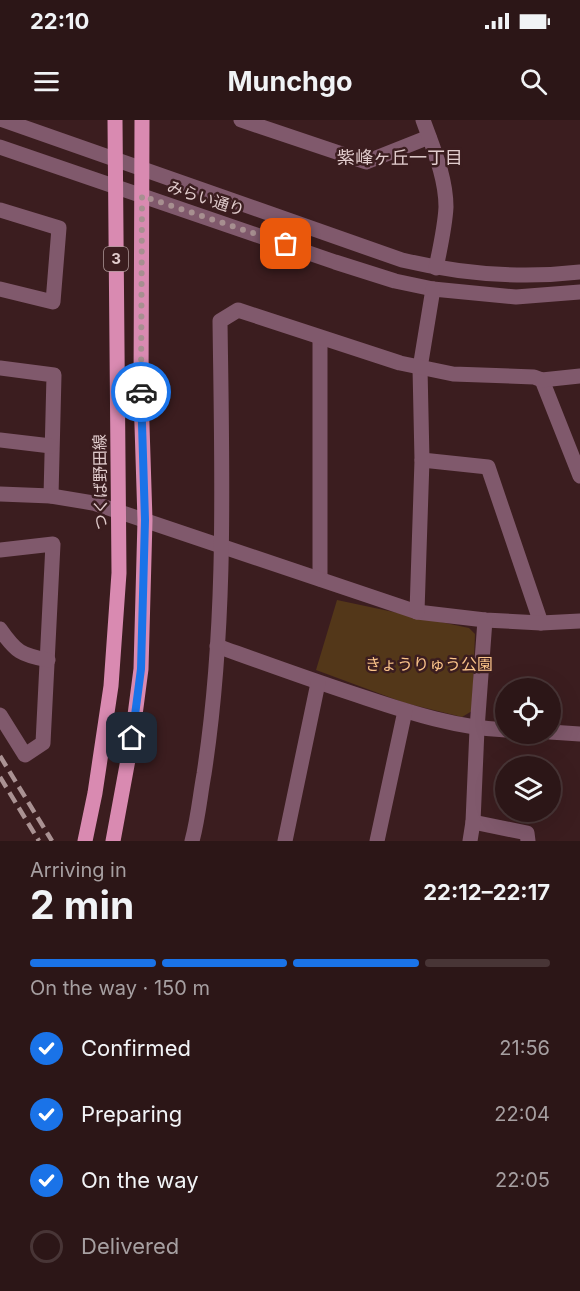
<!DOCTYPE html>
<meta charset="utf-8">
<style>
:root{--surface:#2c1617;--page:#341f20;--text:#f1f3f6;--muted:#a69fa1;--line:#483536;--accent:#1a73e8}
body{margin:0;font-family:Inter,"Noto Sans JP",sans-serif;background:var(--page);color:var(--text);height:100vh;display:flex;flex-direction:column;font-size:22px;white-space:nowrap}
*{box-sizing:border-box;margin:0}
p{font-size:20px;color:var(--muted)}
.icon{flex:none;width:33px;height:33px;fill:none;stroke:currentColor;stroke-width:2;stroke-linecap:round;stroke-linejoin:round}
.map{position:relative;height:721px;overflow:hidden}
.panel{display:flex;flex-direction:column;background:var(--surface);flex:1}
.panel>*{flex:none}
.controls{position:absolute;left:495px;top:558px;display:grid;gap:12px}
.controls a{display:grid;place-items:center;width:66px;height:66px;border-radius:50%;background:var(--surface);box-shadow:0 6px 24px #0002,0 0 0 2px var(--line);font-size:30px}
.pin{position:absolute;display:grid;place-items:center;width:51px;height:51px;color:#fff;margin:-26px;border-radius:12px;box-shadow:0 3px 9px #0006}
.courier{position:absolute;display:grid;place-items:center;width:60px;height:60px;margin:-30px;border:4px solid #1a73e8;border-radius:50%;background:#fff;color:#222;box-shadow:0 2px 8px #0007}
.overview em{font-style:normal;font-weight:700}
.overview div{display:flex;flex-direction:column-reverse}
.overview{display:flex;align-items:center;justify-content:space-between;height:102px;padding:0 30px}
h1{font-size:39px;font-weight:700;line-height:45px}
.bar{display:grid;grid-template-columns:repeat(4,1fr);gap:9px 6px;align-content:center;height:72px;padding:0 30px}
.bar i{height:8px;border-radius:4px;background:var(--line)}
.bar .on{background:var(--accent)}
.bar p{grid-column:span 4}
ol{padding:0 30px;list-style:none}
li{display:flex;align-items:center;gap:18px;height:66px}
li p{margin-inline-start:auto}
li .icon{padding:6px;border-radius:50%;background:var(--accent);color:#fff;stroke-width:4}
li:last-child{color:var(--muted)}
li i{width:33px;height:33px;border:3px solid var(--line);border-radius:50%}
.status{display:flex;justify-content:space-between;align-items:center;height:42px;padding:0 30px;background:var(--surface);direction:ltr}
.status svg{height:16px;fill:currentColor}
header{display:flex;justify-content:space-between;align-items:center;height:78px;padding:0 30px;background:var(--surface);font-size:27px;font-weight:700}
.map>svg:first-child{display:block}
.green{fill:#533719}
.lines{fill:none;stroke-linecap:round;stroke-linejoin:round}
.minor{stroke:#80596c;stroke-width:15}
.major{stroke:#d98ab1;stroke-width:15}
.rail{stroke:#aa9293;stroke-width:4.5;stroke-dasharray:12 6;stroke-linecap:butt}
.done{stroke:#a78f90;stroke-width:6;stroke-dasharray:0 10.8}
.route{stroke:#1a73e8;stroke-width:8}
.labels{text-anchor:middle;stroke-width:5;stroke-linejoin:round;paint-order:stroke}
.shield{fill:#3b1d1f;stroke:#af9899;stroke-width:1.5}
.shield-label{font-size:15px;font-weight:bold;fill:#e1cccd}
.street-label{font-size:16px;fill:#e1cccd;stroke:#3b1d1f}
.park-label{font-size:16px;fill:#fac38a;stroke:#3b1d1f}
.neighbourhood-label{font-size:18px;fill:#e1cccd;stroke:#3b1d1f}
</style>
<div class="status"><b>22:10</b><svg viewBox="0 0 49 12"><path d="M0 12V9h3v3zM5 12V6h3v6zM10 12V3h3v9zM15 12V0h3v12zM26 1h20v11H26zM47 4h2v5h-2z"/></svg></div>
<header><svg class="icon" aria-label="menu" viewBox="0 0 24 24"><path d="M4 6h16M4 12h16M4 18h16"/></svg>Munchgo<svg class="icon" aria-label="search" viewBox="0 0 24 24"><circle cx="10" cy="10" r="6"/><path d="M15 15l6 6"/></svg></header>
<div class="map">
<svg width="580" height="721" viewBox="0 0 580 721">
<rect width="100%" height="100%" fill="#3b1d1f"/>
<!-- green -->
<path class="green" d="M 337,480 L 469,508 L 475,514 L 472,591 L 462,597 L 405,583 L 316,550 Z"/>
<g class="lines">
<!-- minor -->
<g class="minor">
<path d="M 3,0 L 402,140 C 461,154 520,159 580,152"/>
<path d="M 241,0 L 366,42 L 429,17"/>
<path d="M 423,0 C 433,28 446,57 446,87 C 445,107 440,128 436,148"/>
<path d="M 0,27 L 335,142 L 395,161 L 433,169 L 516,177 L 580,172"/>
<path d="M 0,90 L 59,108 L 53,182 L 0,169"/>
<path d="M 320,218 L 320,459"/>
<path d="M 0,248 L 54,255 L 51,376"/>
<path d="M 542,260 L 580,356"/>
<path d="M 0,320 L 51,326"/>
<path d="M 422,340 L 488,347 L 541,503"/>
<path d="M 0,374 L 51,376 L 93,383 L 417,492 L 485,500 L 541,503 L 580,501"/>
<path d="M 0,430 L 53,424 L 43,623 L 25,635 L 0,595"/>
<path d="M 417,492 L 422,340 L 420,248 L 433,169"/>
<path d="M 0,509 C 16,532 21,535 48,540"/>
<path d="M 217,526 C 267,544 316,562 366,578 C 411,593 458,608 506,610"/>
<path d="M 550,612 L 580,614"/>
<path d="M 473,702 L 527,713 L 528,721"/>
<path d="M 192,721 C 198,699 200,676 204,654 C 227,504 222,352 220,201 L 238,190 L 400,243 L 453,254 L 534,257 L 542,260 L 580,256"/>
<path d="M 285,721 L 318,563"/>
<path d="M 377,721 L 405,591"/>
<path d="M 470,721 L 473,702 L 477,609 L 485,500"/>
</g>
<!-- major -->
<g class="major">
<path d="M 85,721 L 95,673 L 111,566 L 119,453 L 115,0"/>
<path d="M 113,721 L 132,618 L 141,549 L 145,400 L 141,274 L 142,0"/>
</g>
<!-- rail -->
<g class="rail">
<path d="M 0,636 L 52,721"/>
<path d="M 0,657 L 39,721"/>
</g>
</g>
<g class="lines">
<!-- done -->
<path class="done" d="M 141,272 L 142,76 L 286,124"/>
<!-- route -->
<path class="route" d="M 132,618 L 141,549 L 145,400 L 141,272"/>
</g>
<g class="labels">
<!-- shield labels -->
<rect class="shield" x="104" y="127" width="24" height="24" rx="4.5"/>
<g class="shield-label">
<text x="116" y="144">3</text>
</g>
<!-- street labels -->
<g class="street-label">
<text transform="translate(206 78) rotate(18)" y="6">みらい通り</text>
<text transform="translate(100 362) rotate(-91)" y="6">つくば野田線</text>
</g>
<!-- park labels -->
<g class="park-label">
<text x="429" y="550">きょうりゅう公園</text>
</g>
<!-- neighbourhood labels -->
<g class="neighbourhood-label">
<text x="400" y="44">紫峰ヶ丘一丁目</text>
</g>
</g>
</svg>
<div class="controls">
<a><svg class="icon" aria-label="locate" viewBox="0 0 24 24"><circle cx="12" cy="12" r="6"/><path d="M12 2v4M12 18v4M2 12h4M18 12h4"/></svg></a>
<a><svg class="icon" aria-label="layers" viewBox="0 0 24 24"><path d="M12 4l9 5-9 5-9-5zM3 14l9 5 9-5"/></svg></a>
</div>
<div class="pin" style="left:286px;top:124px;background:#ea580c"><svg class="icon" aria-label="bag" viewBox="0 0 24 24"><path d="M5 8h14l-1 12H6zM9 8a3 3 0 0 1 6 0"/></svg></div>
<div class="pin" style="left:132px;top:618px;background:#1f2937"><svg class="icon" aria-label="home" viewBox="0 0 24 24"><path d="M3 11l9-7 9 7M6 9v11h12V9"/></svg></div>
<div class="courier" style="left:141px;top:272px"><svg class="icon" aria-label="car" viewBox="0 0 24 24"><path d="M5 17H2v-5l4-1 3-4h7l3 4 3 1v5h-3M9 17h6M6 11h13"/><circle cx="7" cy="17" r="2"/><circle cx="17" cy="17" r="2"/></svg></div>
</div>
<section class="panel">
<div class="overview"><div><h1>2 min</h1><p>Arriving in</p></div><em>22:12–22:17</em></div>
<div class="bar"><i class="on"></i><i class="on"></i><i class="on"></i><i></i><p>On the way · 150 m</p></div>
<ol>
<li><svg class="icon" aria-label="check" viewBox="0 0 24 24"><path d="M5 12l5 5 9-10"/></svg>Confirmed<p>21:56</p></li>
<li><svg class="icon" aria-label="check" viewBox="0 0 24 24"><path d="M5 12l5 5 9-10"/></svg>Preparing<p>22:04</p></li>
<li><svg class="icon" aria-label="check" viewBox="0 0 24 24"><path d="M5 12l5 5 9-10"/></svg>On the way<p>22:05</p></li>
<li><i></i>Delivered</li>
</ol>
</section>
